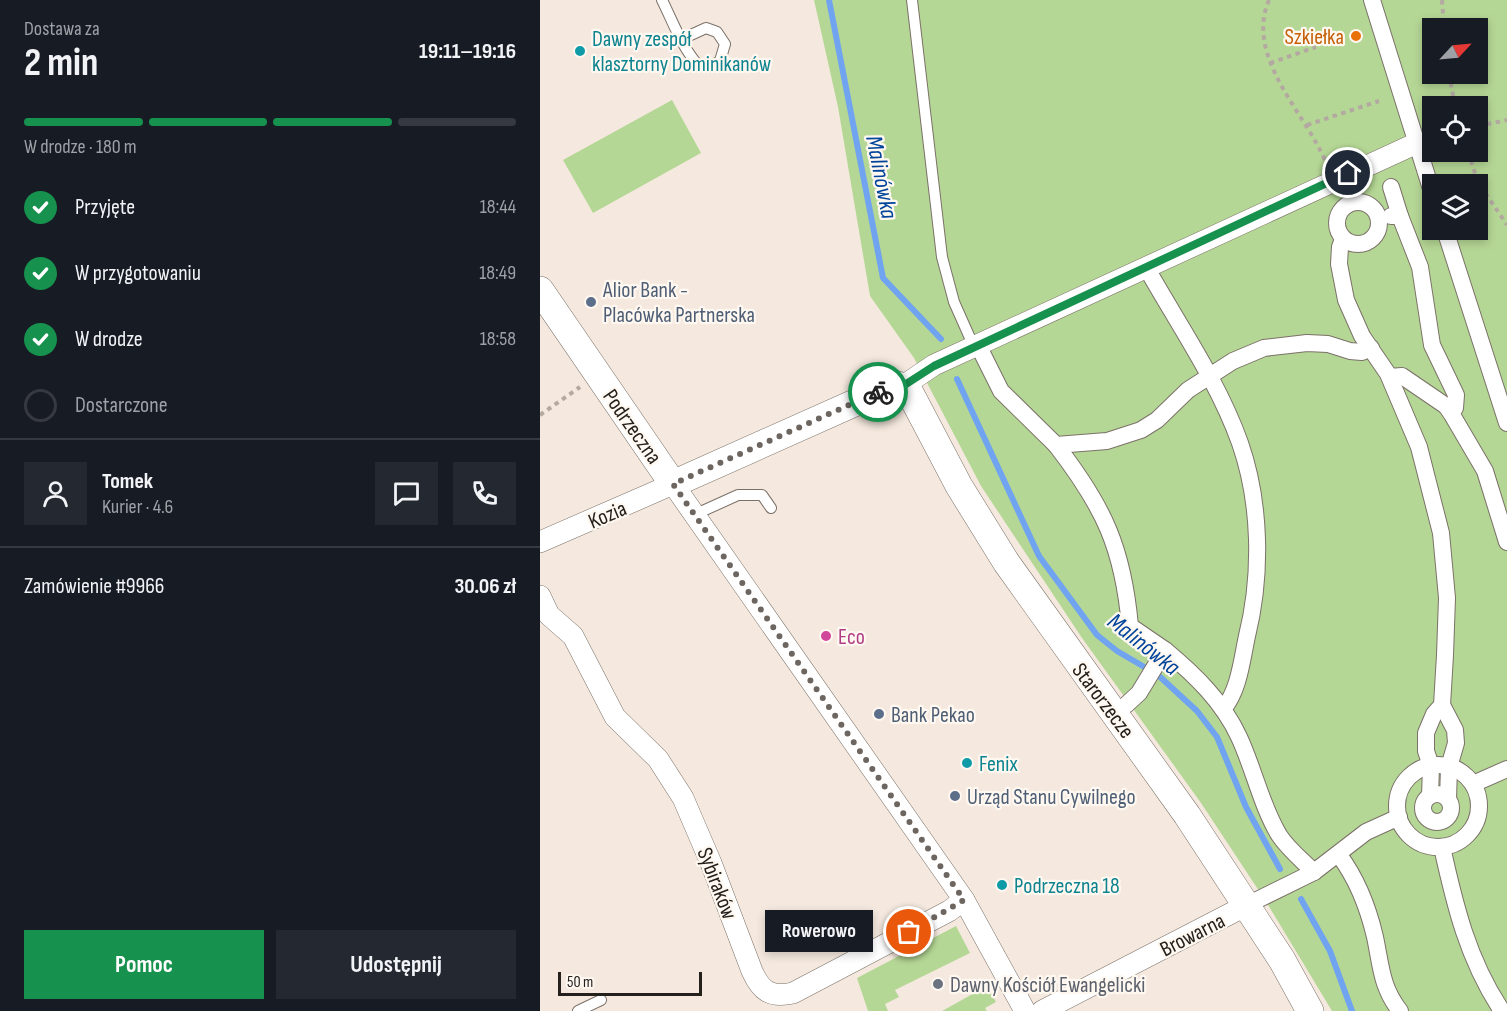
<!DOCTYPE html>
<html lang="pl">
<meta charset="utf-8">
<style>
:root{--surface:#171b24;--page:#242831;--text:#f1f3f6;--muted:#9ea1a6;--line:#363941;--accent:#17914e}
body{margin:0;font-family:"Sofia Sans Condensed",sans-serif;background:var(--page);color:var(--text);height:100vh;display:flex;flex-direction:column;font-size:22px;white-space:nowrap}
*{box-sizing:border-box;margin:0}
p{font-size:20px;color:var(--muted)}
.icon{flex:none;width:33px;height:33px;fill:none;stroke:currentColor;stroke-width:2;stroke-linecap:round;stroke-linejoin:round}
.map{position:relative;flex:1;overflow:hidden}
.sheet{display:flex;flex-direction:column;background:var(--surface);width:540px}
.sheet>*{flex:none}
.needle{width:39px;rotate:64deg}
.buttons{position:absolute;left:882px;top:18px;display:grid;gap:12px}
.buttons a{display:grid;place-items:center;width:66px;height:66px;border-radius:0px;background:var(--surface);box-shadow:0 3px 9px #0003;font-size:30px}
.scale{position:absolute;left:18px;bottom:15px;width:144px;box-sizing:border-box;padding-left:6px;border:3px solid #24201c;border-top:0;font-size:16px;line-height:21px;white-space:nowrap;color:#24201c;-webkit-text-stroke:4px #fff8f1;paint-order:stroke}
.pin{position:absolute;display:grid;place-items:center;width:51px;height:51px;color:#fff;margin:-26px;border:3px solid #fff;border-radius:50%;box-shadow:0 2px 6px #0007}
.courier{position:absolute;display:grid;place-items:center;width:60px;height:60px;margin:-30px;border:4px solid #17914e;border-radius:50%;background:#fff;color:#222;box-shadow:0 2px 8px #0007}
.bubble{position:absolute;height:42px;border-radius:0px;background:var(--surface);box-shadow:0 3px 9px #0003;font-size:20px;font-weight:700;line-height:42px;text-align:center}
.summary em{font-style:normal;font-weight:700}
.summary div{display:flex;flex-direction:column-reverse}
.summary{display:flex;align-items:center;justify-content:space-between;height:102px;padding:0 24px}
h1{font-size:39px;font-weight:700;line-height:45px}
.bar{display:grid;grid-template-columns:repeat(4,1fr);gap:9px 6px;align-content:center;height:72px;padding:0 24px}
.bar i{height:8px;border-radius:4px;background:var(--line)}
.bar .active{background:var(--accent)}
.bar p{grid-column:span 4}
.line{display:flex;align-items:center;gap:15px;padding:0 24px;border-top:2px solid var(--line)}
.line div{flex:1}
.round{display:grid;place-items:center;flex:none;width:63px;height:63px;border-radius:0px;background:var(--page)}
ol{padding:0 24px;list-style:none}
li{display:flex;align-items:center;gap:18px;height:66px}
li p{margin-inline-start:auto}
li .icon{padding:6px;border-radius:50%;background:var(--accent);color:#fff;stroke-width:4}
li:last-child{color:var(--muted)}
li i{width:33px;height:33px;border:3px solid var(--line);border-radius:50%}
.primary-button{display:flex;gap:12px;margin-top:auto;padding:12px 24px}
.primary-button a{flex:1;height:69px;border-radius:0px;background:var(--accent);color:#fff;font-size:24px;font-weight:700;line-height:69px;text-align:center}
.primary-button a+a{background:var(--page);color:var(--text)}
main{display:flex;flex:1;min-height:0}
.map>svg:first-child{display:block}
.green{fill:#b5d795;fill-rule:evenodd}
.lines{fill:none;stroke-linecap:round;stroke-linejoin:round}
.stream{stroke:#71a4f0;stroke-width:6}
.service-casing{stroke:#7b7168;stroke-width:12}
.pedestrian-casing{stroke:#7b7168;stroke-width:18}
.minor-casing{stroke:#7b7168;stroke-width:22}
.tertiary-casing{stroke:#7b7168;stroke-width:28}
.path{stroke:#b3a9a1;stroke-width:4;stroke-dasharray:4.5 4.5;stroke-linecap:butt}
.service{stroke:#fff;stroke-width:10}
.pedestrian{stroke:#fff;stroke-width:16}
.minor{stroke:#fff;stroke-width:21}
.tertiary{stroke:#fff;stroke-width:27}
.done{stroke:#6d6660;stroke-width:6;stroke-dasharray:0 10.8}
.route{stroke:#17914e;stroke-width:8}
.food-dot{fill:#e8710a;stroke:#fff8f1;stroke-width:2}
.culture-dot{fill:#0f9aa8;stroke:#fff8f1;stroke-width:2}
.service-dot{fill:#5c6f8a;stroke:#fff8f1;stroke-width:2}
.hotel-dot{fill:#d1479c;stroke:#fff8f1;stroke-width:2}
.worship-dot{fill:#6b7280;stroke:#fff8f1;stroke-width:2}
.labels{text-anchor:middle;stroke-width:4.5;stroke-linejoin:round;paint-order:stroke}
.food-label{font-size:22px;fill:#c56008;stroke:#fff8f1;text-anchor:end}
.culture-label{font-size:22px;fill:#0d838f;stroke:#fff8f1;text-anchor:start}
.service-label{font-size:22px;fill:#4e5e75;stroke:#fff8f1;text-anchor:start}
.street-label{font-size:22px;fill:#24201c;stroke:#fff8f1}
.hotel-label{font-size:22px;fill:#b23c85;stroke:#fff8f1;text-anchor:start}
.worship-label{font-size:22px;fill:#5b616d;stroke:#fff8f1;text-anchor:start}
.water-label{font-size:24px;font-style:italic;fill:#00449b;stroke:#fff8f1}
</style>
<main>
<section class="sheet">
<div class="summary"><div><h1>2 min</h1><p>Dostawa za</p></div><em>19:11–19:16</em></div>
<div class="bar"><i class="active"></i><i class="active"></i><i class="active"></i><i></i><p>W drodze · 180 m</p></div>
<ol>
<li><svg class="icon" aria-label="check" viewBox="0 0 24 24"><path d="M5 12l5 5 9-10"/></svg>Przyjęte<p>18:44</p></li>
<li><svg class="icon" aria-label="check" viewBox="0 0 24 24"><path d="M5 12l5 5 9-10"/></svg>W przygotowaniu<p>18:49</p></li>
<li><svg class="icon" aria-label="check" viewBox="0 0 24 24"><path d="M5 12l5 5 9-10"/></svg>W drodze<p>18:58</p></li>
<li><i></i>Dostarczone</li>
</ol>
<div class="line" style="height:108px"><a class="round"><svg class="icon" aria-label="person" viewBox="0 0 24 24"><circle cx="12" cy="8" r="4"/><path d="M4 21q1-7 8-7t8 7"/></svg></a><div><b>Tomek</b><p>Kurier · 4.6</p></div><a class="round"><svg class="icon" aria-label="chat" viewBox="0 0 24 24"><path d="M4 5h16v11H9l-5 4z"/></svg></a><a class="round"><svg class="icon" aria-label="phone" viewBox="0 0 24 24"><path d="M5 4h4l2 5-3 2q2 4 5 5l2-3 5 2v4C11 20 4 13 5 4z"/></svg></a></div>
<div class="line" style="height:78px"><div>Zamówienie #9966</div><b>30.06 zł</b></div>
<div class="primary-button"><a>Pomoc</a><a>Udostępnij</a></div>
</section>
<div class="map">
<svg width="967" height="1011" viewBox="0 0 967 1011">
<rect width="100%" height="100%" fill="#f5e9df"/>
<!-- green -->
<g class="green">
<path d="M 274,0 L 967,0 L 967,1011 L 792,1011 L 725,900 L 661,803 L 542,638 L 441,486 L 374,358 L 330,296 L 298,107 ZM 892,28 L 938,28 L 938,74 L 892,74 ZM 892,106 L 938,106 L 938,152 L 892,152 ZM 892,184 L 938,184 L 938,230 L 892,230 Z"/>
<path d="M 132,100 L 161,153 L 53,213 L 23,160 Z"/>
<path d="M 416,926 L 430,953 L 355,990 L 359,997 L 345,1004 L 348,1011 L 328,1011 L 317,978 Z"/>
<path d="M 447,986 L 456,1002 L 445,1008 L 447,1011 L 402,1011 Z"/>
</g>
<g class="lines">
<!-- stream -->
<g class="stream">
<path d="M 289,0 L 343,278 L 401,339"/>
<path d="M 417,379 L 499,556 L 557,635 L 577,651 L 618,675 L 657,711 L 677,737 L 706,807 L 740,869"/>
<path d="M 761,899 L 790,951 L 812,1011"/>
</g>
<!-- service casing -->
<g class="service-casing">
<g id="service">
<path d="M 122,0 C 133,22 142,48 159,66 L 170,67 L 180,61 L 185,44 L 177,32 L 166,28 L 142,39"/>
<path d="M 372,0 L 402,257 L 414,302 L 434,347"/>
<path d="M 156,514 L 198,495 L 222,495 L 231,508"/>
<path d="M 38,1011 L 61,1000"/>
</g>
</g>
<!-- pedestrian casing -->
<g class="pedestrian-casing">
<g id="pedestrian">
<path d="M 832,0 L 892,192"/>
<path d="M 851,187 L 860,216 L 851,216"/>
<circle cx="818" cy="223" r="21"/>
<path d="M 860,216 L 880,267 L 892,345 L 916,395 L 915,408 L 911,413"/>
<path d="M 905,230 L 967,423"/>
<path d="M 803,239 L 800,247 L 799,264 L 806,300 L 822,336 L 848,374 L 879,447 L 901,533 L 907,598 L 905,655 L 902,705 L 894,714 L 886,733 L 886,751 L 891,766 L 890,796"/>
<path d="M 606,267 C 638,324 678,381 700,443 C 721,503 722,575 707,636 C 702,659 699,691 683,709"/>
<path d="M 438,345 L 461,391 L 516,445 L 567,441 L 601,430 L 617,420 L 648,390 L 693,361 L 724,348 L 767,343 L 788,344 L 810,351 L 822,352 L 831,348"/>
<path d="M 850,377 L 862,376 L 906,406 L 911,413 L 945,471 L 967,542"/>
<path d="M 516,445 C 564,507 583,548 590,626 L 625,650 L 599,693 L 586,705"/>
<path d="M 625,650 C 655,675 683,702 699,737 C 714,769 721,805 739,835 C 748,849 762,860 774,872"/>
<path d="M 902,705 L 915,730 L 916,743 L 909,767 L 908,799"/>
<circle cx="898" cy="806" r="41"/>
<path d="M 933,784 L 967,769"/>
<circle cx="897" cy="808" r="14"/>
<path d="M 902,847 C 915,906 928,960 962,1011"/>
<path d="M 799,855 C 817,879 828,907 835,937 C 841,965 841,987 860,1011"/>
<path d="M 707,905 L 774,872 L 826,832 L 859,817"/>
</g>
</g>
<!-- minor casing -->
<g class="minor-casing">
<g id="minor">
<path d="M 363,386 L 394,365 L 877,143"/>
<path d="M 0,542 L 133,484 L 424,900 L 485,1011"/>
<path d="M 0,596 L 9,615 L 33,636 L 75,717 L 118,759 L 143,798 L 171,863 L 212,971 C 221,991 230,998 253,993 L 409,911 L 424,900"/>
<path d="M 502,1011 L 707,905"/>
</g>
</g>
<!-- tertiary casing -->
<g class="tertiary-casing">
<path id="tertiary" d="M 0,290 L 133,484 L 348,388 L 358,385 L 368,389 L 419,486 L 466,562 L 647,815 L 742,960 L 770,1011"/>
</g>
<!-- path -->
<g class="path">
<path d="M 729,0 C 704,58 767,114 787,165"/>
<path d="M 902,0 L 904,28"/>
<path d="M 730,63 L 776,47"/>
<path d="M 909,74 L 915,106"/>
<path d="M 767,125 L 839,101"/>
<path d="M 938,126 L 967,120"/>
<path d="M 928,152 L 938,182 L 967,225"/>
<path d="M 0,415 L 40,387"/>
</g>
<!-- service -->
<use href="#service" class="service"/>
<!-- pedestrian -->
<use href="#pedestrian" class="pedestrian"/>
<!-- minor -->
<use href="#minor" class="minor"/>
<!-- tertiary -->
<use href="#tertiary" class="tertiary"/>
</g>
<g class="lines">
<!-- done -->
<path class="done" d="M 338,392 L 133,484 L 424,900 L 369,932"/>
<!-- route -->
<path class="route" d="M 338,392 L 354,386 L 363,386 L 394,366 L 808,173"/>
</g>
<!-- markers -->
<circle class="food-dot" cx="816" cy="36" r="6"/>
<g class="culture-dot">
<circle cx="40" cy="51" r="6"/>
<circle cx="427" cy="763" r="6"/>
<circle cx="462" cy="885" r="6"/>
</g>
<g class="service-dot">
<circle cx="51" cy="302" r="6"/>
<circle cx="339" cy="714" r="6"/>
<circle cx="415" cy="796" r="6"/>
</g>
<circle class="hotel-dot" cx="286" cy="636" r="6"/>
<circle class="worship-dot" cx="398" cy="984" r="6"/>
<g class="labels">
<!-- food labels -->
<g class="food-label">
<text x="804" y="44">Szkiełka</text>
</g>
<!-- culture labels -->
<g class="culture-label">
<text x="52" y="46">Dawny zespół<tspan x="52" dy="25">klasztorny Dominikanów</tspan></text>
<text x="439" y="771">Fenix</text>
<text x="474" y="893">Podrzeczna 18</text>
</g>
<!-- service labels -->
<g class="service-label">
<text x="63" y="297">Alior Bank -<tspan x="63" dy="25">Placówka Partnerska</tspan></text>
<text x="351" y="722">Bank Pekao</text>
<text x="427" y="804">Urząd Stanu Cywilnego</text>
</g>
<!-- street labels -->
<g class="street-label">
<text transform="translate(93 426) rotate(55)" y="8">Podrzeczna</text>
<text transform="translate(67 514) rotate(-23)" y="8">Kozia</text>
<text transform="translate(564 700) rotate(53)" y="8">Starorzecze</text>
<text transform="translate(178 883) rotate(69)" y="8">Sybiraków</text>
<text transform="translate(652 934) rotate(-27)" y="8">Browarna</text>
</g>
<!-- hotel labels -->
<g class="hotel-label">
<text x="298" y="644">Eco</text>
</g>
<!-- worship labels -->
<g class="worship-label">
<text x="410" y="992">Dawny Kościół Ewangelicki</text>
</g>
<!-- water labels -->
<g class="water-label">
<text transform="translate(342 177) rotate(79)" y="8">Malinówka</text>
<text transform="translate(604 644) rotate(38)" y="8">Malinówka</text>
</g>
</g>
</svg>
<div class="buttons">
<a><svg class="needle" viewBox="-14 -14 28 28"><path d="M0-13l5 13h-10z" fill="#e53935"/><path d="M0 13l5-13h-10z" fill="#9ea1a6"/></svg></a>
<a><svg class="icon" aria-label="locate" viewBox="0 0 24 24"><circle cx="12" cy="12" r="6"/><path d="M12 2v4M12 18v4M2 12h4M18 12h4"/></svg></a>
<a><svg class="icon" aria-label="layers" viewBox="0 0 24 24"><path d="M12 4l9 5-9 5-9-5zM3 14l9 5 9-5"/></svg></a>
</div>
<div class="scale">50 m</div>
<div class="pin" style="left:369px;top:932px;background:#ea580c"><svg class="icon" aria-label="bag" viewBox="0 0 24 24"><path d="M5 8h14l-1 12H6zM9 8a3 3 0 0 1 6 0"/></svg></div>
<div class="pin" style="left:808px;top:173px;background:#1f2937"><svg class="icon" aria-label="home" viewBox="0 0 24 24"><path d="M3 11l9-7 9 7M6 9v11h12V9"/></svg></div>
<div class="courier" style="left:338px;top:392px"><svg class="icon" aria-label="bike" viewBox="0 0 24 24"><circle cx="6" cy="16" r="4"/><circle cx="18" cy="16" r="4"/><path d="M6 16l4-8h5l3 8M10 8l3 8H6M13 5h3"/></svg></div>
<div class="bubble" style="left:225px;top:910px;width:108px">Rowerowo</div>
</div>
</main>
